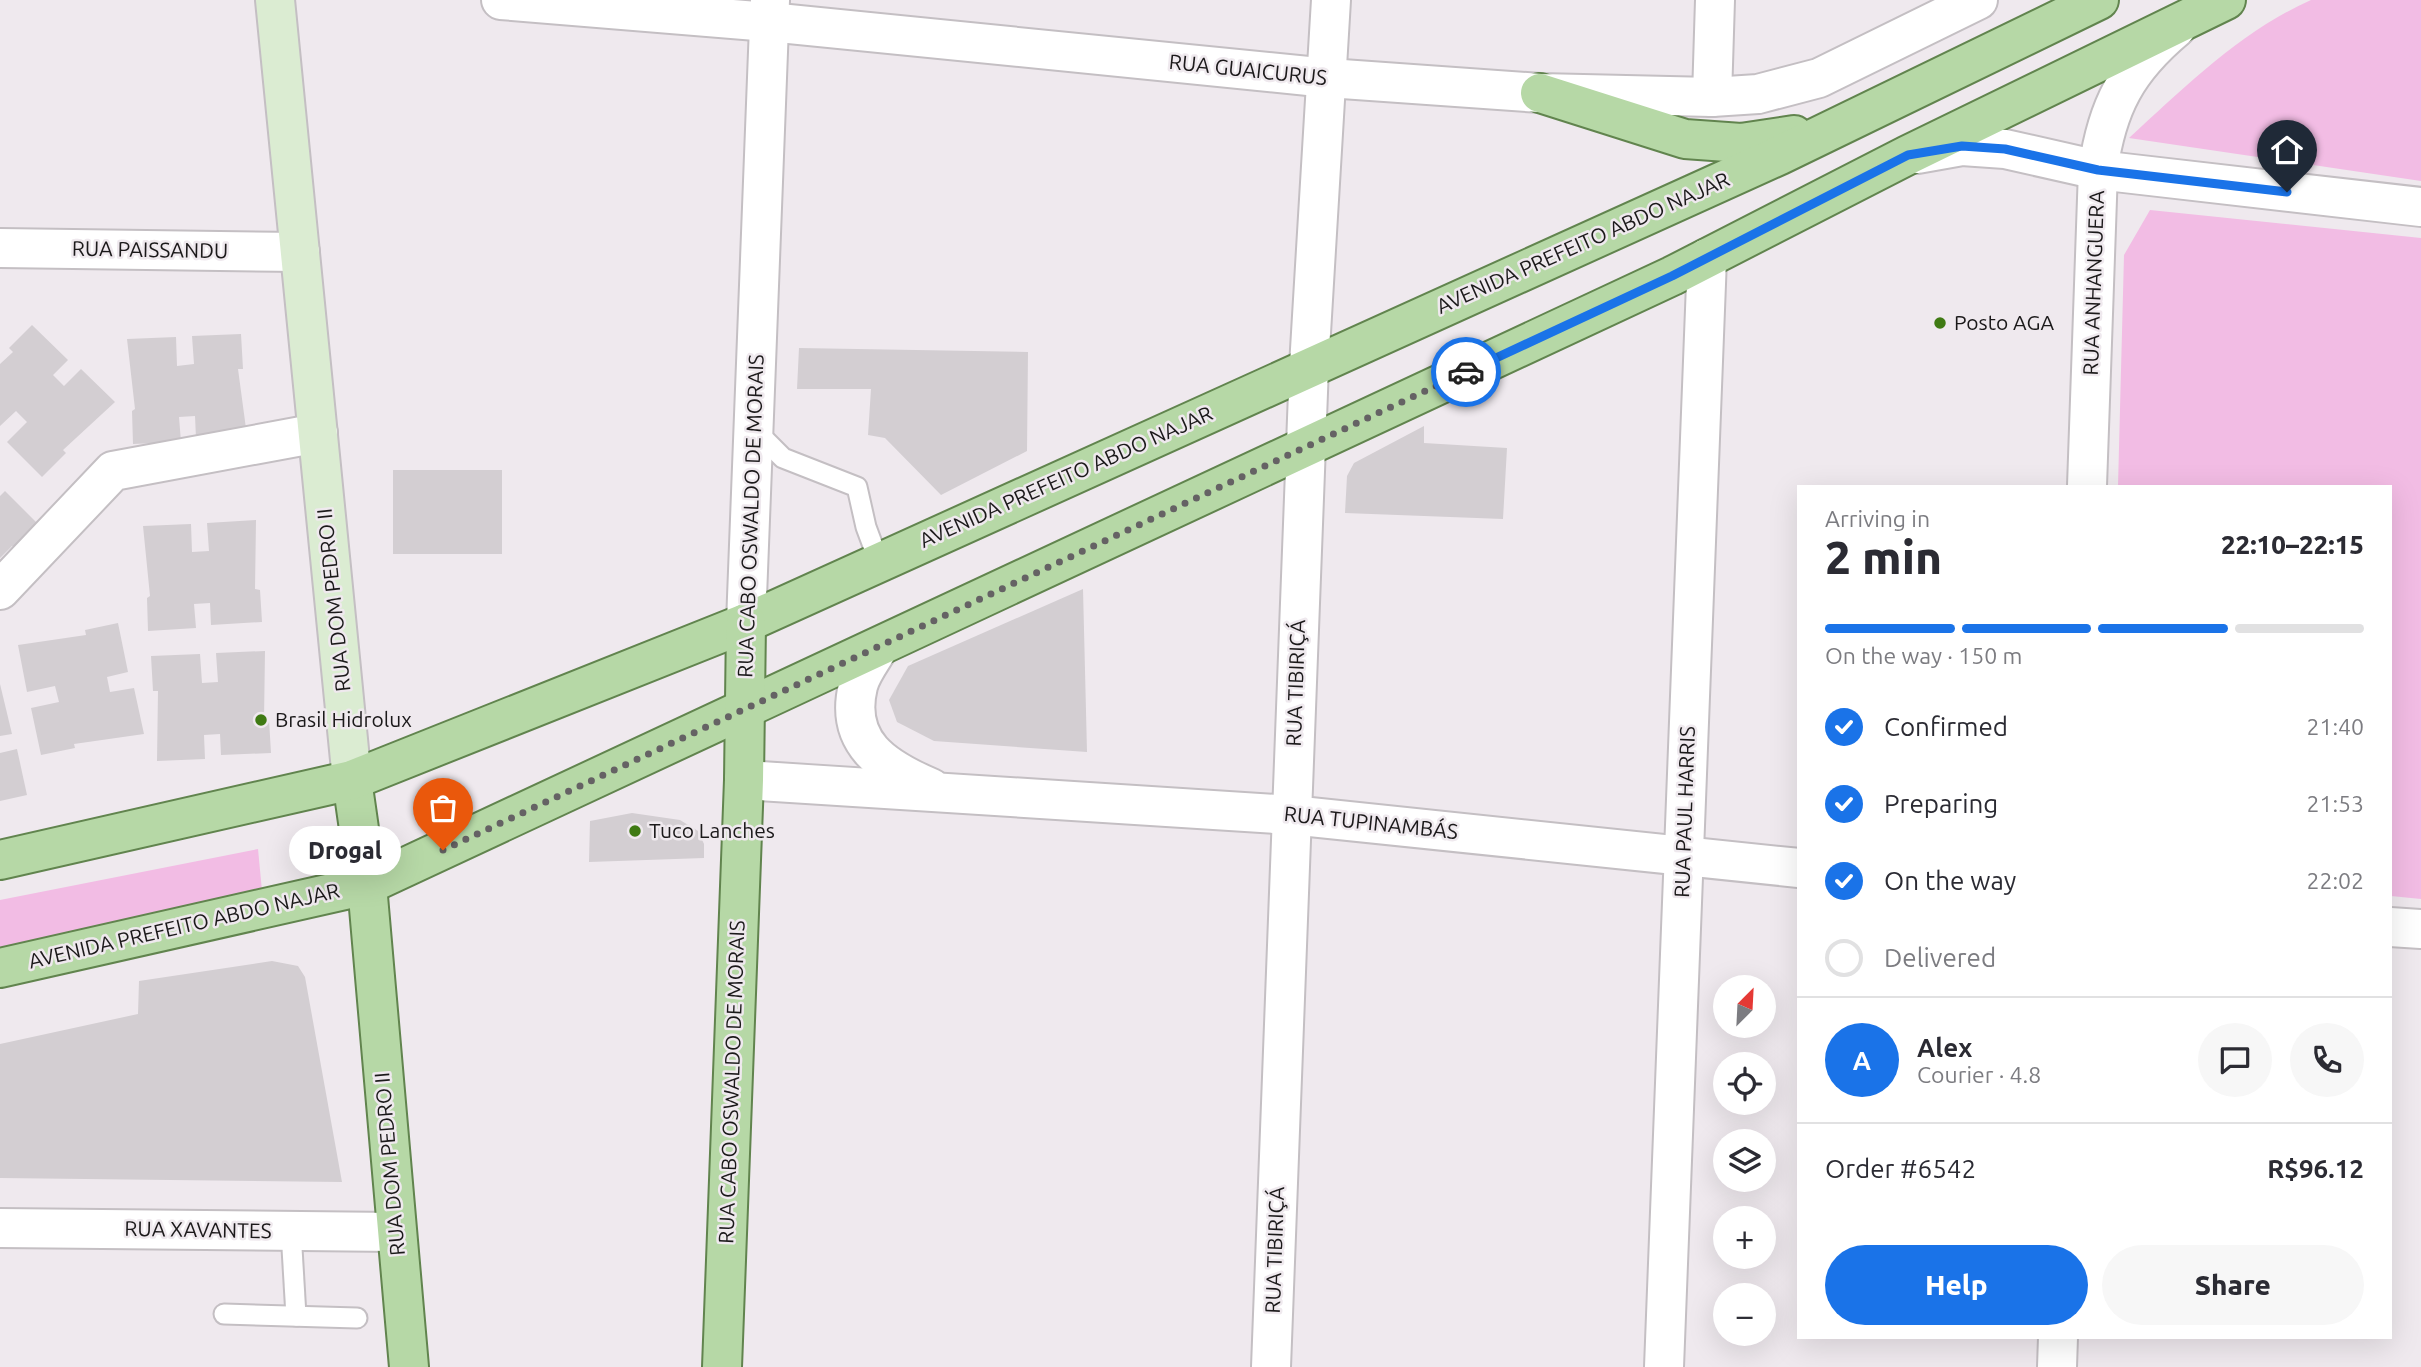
<!DOCTYPE html>
<meta charset="utf-8">
<style>
:root{--surface:#fff;--page:#f7f7f7;--text:#2b2b33;--muted:#7c7c81;--line:#e1e1e2;--accent:#1a73e8}
body{margin:0;font-family:Ubuntu,sans-serif;background:var(--page);color:var(--text);height:100vh;display:flex;flex-direction:column;font-size:26px;white-space:nowrap}
*{box-sizing:border-box;margin:0}
p{font-size:23px;color:var(--muted)}
.icon{flex:none;width:38px;height:38px;fill:none;stroke:currentColor;stroke-width:2;stroke-linecap:round;stroke-linejoin:round}
.map{position:relative;flex:1;overflow:hidden}
.side{position:absolute;left:1797px;top:485px;width:595px;height:854px;display:flex;flex-direction:column;background:var(--surface);border-radius:0px;box-shadow:0 7px 28px #0002}
.side>*{flex:none}
.needle{width:46px;rotate:24deg}
.fabs{position:absolute;left:1713px;top:975px;display:grid;gap:14px}
.fabs a{display:grid;place-items:center;width:63px;height:63px;border-radius:50%;background:var(--surface);box-shadow:0 7px 28px #0002;font-size:35px}
.pin{position:absolute;display:grid;place-items:center;width:60px;height:60px;color:#fff;margin:-72px -30px;border-radius:50% 50% 50% 0;rotate:-45deg;box-shadow:0 0 7px #0007}
.pin .icon{rotate:45deg}
.courier{position:absolute;display:grid;place-items:center;width:70px;height:70px;margin:-35px;border:5px solid #1a73e8;border-radius:50%;background:#fff;color:#222;box-shadow:0 2px 9px #0007}
.bubble{position:absolute;height:49px;border-radius:24px;background:var(--surface);box-shadow:0 7px 28px #0002;font-size:23px;font-weight:800;line-height:49px;text-align:center}
.headline em{font-style:normal;font-weight:800}
.headline div{display:flex;flex-direction:column-reverse}
.headline{display:flex;align-items:center;justify-content:space-between;height:119px;padding:0 28px}
h1{font-size:46px;font-weight:800;line-height:52px}
.bar{display:grid;grid-template-columns:repeat(4,1fr);gap:10px 7px;align-content:center;height:84px;padding:0 28px}
.bar i{height:9px;border-radius:5px;background:var(--line)}
.bar .active{background:var(--accent)}
.bar p{grid-column:span 4}
.line{display:flex;align-items:center;gap:18px;padding:0 28px;border-top:2px solid var(--line)}
.line div{flex:1}
.round{display:grid;place-items:center;flex:none;width:74px;height:74px;border-radius:37px;background:var(--page)}
ol{padding:0 28px;list-style:none}
li{display:flex;align-items:center;gap:21px;height:77px}
li p{margin-inline-start:auto}
li .icon{padding:7px;border-radius:50%;background:var(--accent);color:#fff;stroke-width:4}
li:last-child{color:var(--muted)}
li i{width:38px;height:38px;border:4px solid var(--line);border-radius:50%}
.action{display:flex;gap:14px;margin-top:auto;padding:14px 28px}
.action a{flex:1;height:80px;border-radius:42px;background:var(--accent);color:#fff;font-size:28px;font-weight:800;line-height:80px;text-align:center}
.action a+a{background:var(--page);color:var(--text)}
.map>svg:first-child{display:block}
.green{fill:#f2bce4}
.building{fill:#d3ced2}
.lines{fill:none;stroke-linecap:round;stroke-linejoin:round}
.service-casing{stroke:#c4bfc3;stroke-width:23}
.minor-casing{stroke:#c4bfc3;stroke-width:42}
.tertiary-casing{stroke:#c4bfc3;stroke-width:42}
.secondary-casing{stroke:#c4bfc3;stroke-width:42}
.primary-casing{stroke:#61844e;stroke-width:42}
.service{stroke:#fff;stroke-width:19}
.minor{stroke:#fff;stroke-width:38}
.tertiary{stroke:#fff;stroke-width:38}
.secondary{stroke:#dbecd2;stroke-width:38}
.primary{stroke:#b6d8a6;stroke-width:38}
.done{stroke:#656264;stroke-width:7;stroke-dasharray:0 12.6}
.route{stroke:#1a73e8;stroke-width:9}
.poi-dot{fill:#3f7a13;stroke:#efe9ee;stroke-width:2.5}
.labels{text-anchor:middle;stroke-width:5;stroke-linejoin:round;paint-order:stroke}
.street-label{font-size:21px;fill:#1b191a;stroke:#efe9ee}
.poi-label{font-size:21px;fill:#1b191a;stroke:#efe9ee;text-anchor:start}
</style>
<div class="map">
<svg width="2421" height="1367" viewBox="0 0 2421 1367">
<rect width="100%" height="100%" fill="#efe9ee"/>
<!-- green -->
<g class="green">
<path d="M 2311,0 L 2421,0 L 2421,181 L 2129,138 C 2185,87 2241,31 2311,0 Z"/>
<path d="M 2150,210 L 2421,238 L 2421,899 L 2391,896 L 2390,486 L 2118,486 L 2124,255 Z"/>
<path d="M 258,849 L 262,891 L 0,947 L 0,900 Z"/>
</g>
<!-- building -->
<g class="building">
<path d="M 32,325 L 68,360 L 53,375 L 64,386 L 81,369 L 115,402 L 63,450 L 66,453 L 42,477 L 7,442 L 27,422 L 16,411 L 0,426 L 0,364 L 13,352 L 9,348 Z"/>
<path d="M 241,334 L 243,369 L 238,369 L 247,436 L 196,438 L 195,416 L 179,417 L 181,442 L 133,444 L 132,411 L 135,409 L 127,339 L 176,337 L 177,366 L 194,364 L 192,336 Z"/>
<path d="M 799,348 L 1028,352 L 1027,451 L 941,495 L 885,438 L 868,435 L 871,389 L 797,389 Z"/>
<path d="M 1424,426 L 1424,443 L 1507,448 L 1503,519 L 1345,513 L 1347,476 L 1354,463 Z"/>
<rect x="393" y="470" width="109" height="84"/>
<path d="M 5,491 L 39,525 L 16,548 L 12,546 L 0,558 L 0,496 Z"/>
<path d="M 256,520 L 255,589 L 260,590 L 262,622 L 211,625 L 210,603 L 194,604 L 196,628 L 148,631 L 147,598 L 150,596 L 143,526 L 191,524 L 192,552 L 209,551 L 207,523 Z"/>
<path d="M 1083,589 L 1087,752 L 934,741 L 897,722 L 889,700 L 908,666 Z"/>
<path d="M 118,623 L 128,672 L 107,677 L 110,692 L 134,688 L 144,734 L 74,744 L 75,748 L 41,755 L 31,708 L 59,702 L 55,686 L 27,692 L 18,645 L 86,635 L 85,630 Z"/>
<path d="M 265,651 L 264,720 L 269,720 L 271,753 L 221,755 L 220,734 L 204,735 L 205,759 L 157,761 L 158,691 L 153,691 L 151,656 L 200,654 L 202,683 L 218,682 L 216,653 Z"/>
<path d="M 0,684 L 12,734 L 0,736 Z"/>
<path d="M 17,749 L 27,795 L 0,801 L 0,753 Z"/>
<path d="M 632,813 L 680,820 L 698,831 L 704,844 L 704,858 L 589,862 L 590,821 Z"/>
<path d="M 272,961 L 298,966 L 305,977 L 342,1182 L 0,1178 L 0,1044 L 138,1014 L 139,981 Z"/>
</g>
<g class="lines">
<!-- service casing -->
<g class="service-casing">
<g id="service">
<path d="M 755,430 L 783,458 L 857,487 L 866,527 L 879,562"/>
<path d="M 291,1231 L 296,1316"/>
<path d="M 224,1314 L 357,1318"/>
</g>
</g>
<!-- minor casing -->
<g class="minor-casing">
<g id="minor">
<path d="M 501,0 L 769,22 L 1328,78 L 1540,93 L 1712,97 L 1758,94 L 1819,78 L 1978,0"/>
<path d="M 1712,97 L 1715,0"/>
<path d="M 1917,154 L 1962,146 L 2005,149 L 2098,170 L 2421,207"/>
<path d="M 0,248 L 300,252"/>
<path d="M 2087,486 L 2098,170 C 2107,106 2127,69 2176,28"/>
<path d="M 0,590 L 113,471 L 318,433"/>
<path d="M 879,647 C 872,659 861,673 858,686 C 844,743 884,768 931,788"/>
<path d="M 744,780 L 1291,815 L 1799,868"/>
<path d="M 2390,927 L 2421,929"/>
<path d="M 0,1228 L 395,1232"/>
<path d="M 1271,1367 L 1309,366 L 1331,0"/>
<path d="M 1664,1367 L 1707,258"/>
<path d="M 2057,1367 L 2058,1337"/>
</g>
</g>
<!-- tertiary casing -->
<g class="tertiary-casing">
<path id="tertiary" d="M 746,623 L 770,0"/>
</g>
<!-- secondary casing -->
<g class="secondary-casing">
<path id="secondary" d="M 275,0 L 352,780"/>
</g>
<!-- primary casing -->
<g class="primary-casing">
<g id="primary">
<path d="M 1540,93 L 1685,139 L 1741,143 L 1794,135"/>
<path d="M 352,780 L 367,885 L 409,1367"/>
<path d="M 0,860 L 352,780 L 746,623 L 1780,155 L 2099,0"/>
<path d="M 0,968 L 367,885 L 1672,276 L 1908,155 L 2226,0"/>
<path d="M 722,1367 L 744,780 L 746,623"/>
</g>
</g>
<!-- service -->
<use href="#service" class="service"/>
<!-- minor -->
<use href="#minor" class="minor"/>
<!-- tertiary -->
<use href="#tertiary" class="tertiary"/>
<!-- secondary -->
<use href="#secondary" class="secondary"/>
<!-- primary -->
<use href="#primary" class="primary"/>
</g>
<g class="lines">
<!-- done -->
<path class="done" d="M 443,850 L 1466,372"/>
<!-- route -->
<path class="route" d="M 1466,372 L 1672,276 L 1908,155 L 1962,146 L 2005,149 L 2098,170 L 2287,192"/>
</g>
<!-- markers -->
<g class="poi-dot">
<circle cx="1940" cy="323" r="7"/>
<circle cx="261" cy="720" r="7"/>
<circle cx="635" cy="831" r="7"/>
</g>
<g class="labels">
<!-- street labels -->
<g class="street-label">
<text transform="translate(1248 70) rotate(6)" y="7">RUA GUAICURUS</text>
<text transform="translate(1583 243) rotate(-24)" y="7">AVENIDA PREFEITO ABDO NAJAR</text>
<text transform="translate(150 250) rotate(1)" y="7">RUA PAISSANDU</text>
<text transform="translate(2094 283) rotate(-88)" y="7">RUA ANHANGUERA</text>
<text transform="translate(1066 477) rotate(-24)" y="7">AVENIDA PREFEITO ABDO NAJAR</text>
<text transform="translate(751 516) rotate(-88)" y="7">RUA CABO OSWALDO DE MORAIS</text>
<text transform="translate(334 600) rotate(-96)" y="7">RUA DOM PEDRO II</text>
<text transform="translate(1296 683) rotate(-88)" y="7">RUA TIBIRIÇÁ</text>
<text transform="translate(1685 812) rotate(-88)" y="7">RUA PAUL HARRIS</text>
<text transform="translate(1371 823) rotate(6)" y="7">RUA TUPINAMBÁS</text>
<text transform="translate(184 926) rotate(-13)" y="7">AVENIDA PREFEITO ABDO NAJAR</text>
<text transform="translate(732 1082) rotate(-88)" y="7">RUA CABO OSWALDO DE MORAIS</text>
<text transform="translate(390 1164) rotate(-95)" y="7">RUA DOM PEDRO II</text>
<text transform="translate(198 1230) rotate(1)" y="7">RUA XAVANTES</text>
<text transform="translate(1275 1250) rotate(-88)" y="7">RUA TIBIRIÇÁ</text>
</g>
<!-- poi labels -->
<g class="poi-label">
<text x="1954" y="330">Posto AGA</text>
<text x="275" y="727">Brasil Hidrolux</text>
<text x="649" y="838">Tuco Lanches</text>
</g>
</g>
</svg>
<div class="fabs">
<a><svg class="needle" viewBox="-14 -14 28 28"><path d="M0-13l5 13h-10z" fill="#e53935"/><path d="M0 13l5-13h-10z" fill="#7c7c81"/></svg></a>
<a><svg class="icon" aria-label="locate" viewBox="0 0 24 24"><circle cx="12" cy="12" r="6"/><path d="M12 2v4M12 18v4M2 12h4M18 12h4"/></svg></a>
<a><svg class="icon" aria-label="layers" viewBox="0 0 24 24"><path d="M12 4l9 5-9 5-9-5zM3 14l9 5 9-5"/></svg></a>
<a>+</a>
<a>−</a>
</div>
<div class="pin" style="left:443px;top:850px;background:#ea580c"><svg class="icon" aria-label="bag" viewBox="0 0 24 24"><path d="M5 8h14l-1 12H6zM9 8a3 3 0 0 1 6 0"/></svg></div>
<div class="pin" style="left:2287px;top:192px;background:#1f2937"><svg class="icon" aria-label="home" viewBox="0 0 24 24"><path d="M3 11l9-7 9 7M6 9v11h12V9"/></svg></div>
<div class="courier" style="left:1466px;top:372px"><svg class="icon" aria-label="car" viewBox="0 0 24 24"><path d="M5 17H2v-5l4-1 3-4h7l3 4 3 1v5h-3M9 17h6M6 11h13"/><circle cx="7" cy="17" r="2"/><circle cx="17" cy="17" r="2"/></svg></div>
<div class="bubble" style="left:289px;top:826px;width:112px">Drogal</div>
<section class="side">
<div class="headline"><div><h1>2 min</h1><p>Arriving in</p></div><em>22:10–22:15</em></div>
<div class="bar"><i class="active"></i><i class="active"></i><i class="active"></i><i></i><p>On the way · 150 m</p></div>
<ol>
<li><svg class="icon" aria-label="check" viewBox="0 0 24 24"><path d="M5 12l5 5 9-10"/></svg>Confirmed<p>21:40</p></li>
<li><svg class="icon" aria-label="check" viewBox="0 0 24 24"><path d="M5 12l5 5 9-10"/></svg>Preparing<p>21:53</p></li>
<li><svg class="icon" aria-label="check" viewBox="0 0 24 24"><path d="M5 12l5 5 9-10"/></svg>On the way<p>22:02</p></li>
<li><i></i>Delivered</li>
</ol>
<div class="line" style="height:126px"><b class="round" style="background:var(--accent);color:#fff">A</b><div><b>Alex</b><p>Courier · 4.8</p></div><a class="round"><svg class="icon" aria-label="chat" viewBox="0 0 24 24"><path d="M4 5h16v11H9l-5 4z"/></svg></a><a class="round"><svg class="icon" aria-label="phone" viewBox="0 0 24 24"><path d="M5 4h4l2 5-3 2q2 4 5 5l2-3 5 2v4C11 20 4 13 5 4z"/></svg></a></div>
<div class="line" style="height:91px"><div>Order #6542</div><b>R$96.12</b></div>
<div class="action"><a>Help</a><a>Share</a></div>
</section>
</div>
